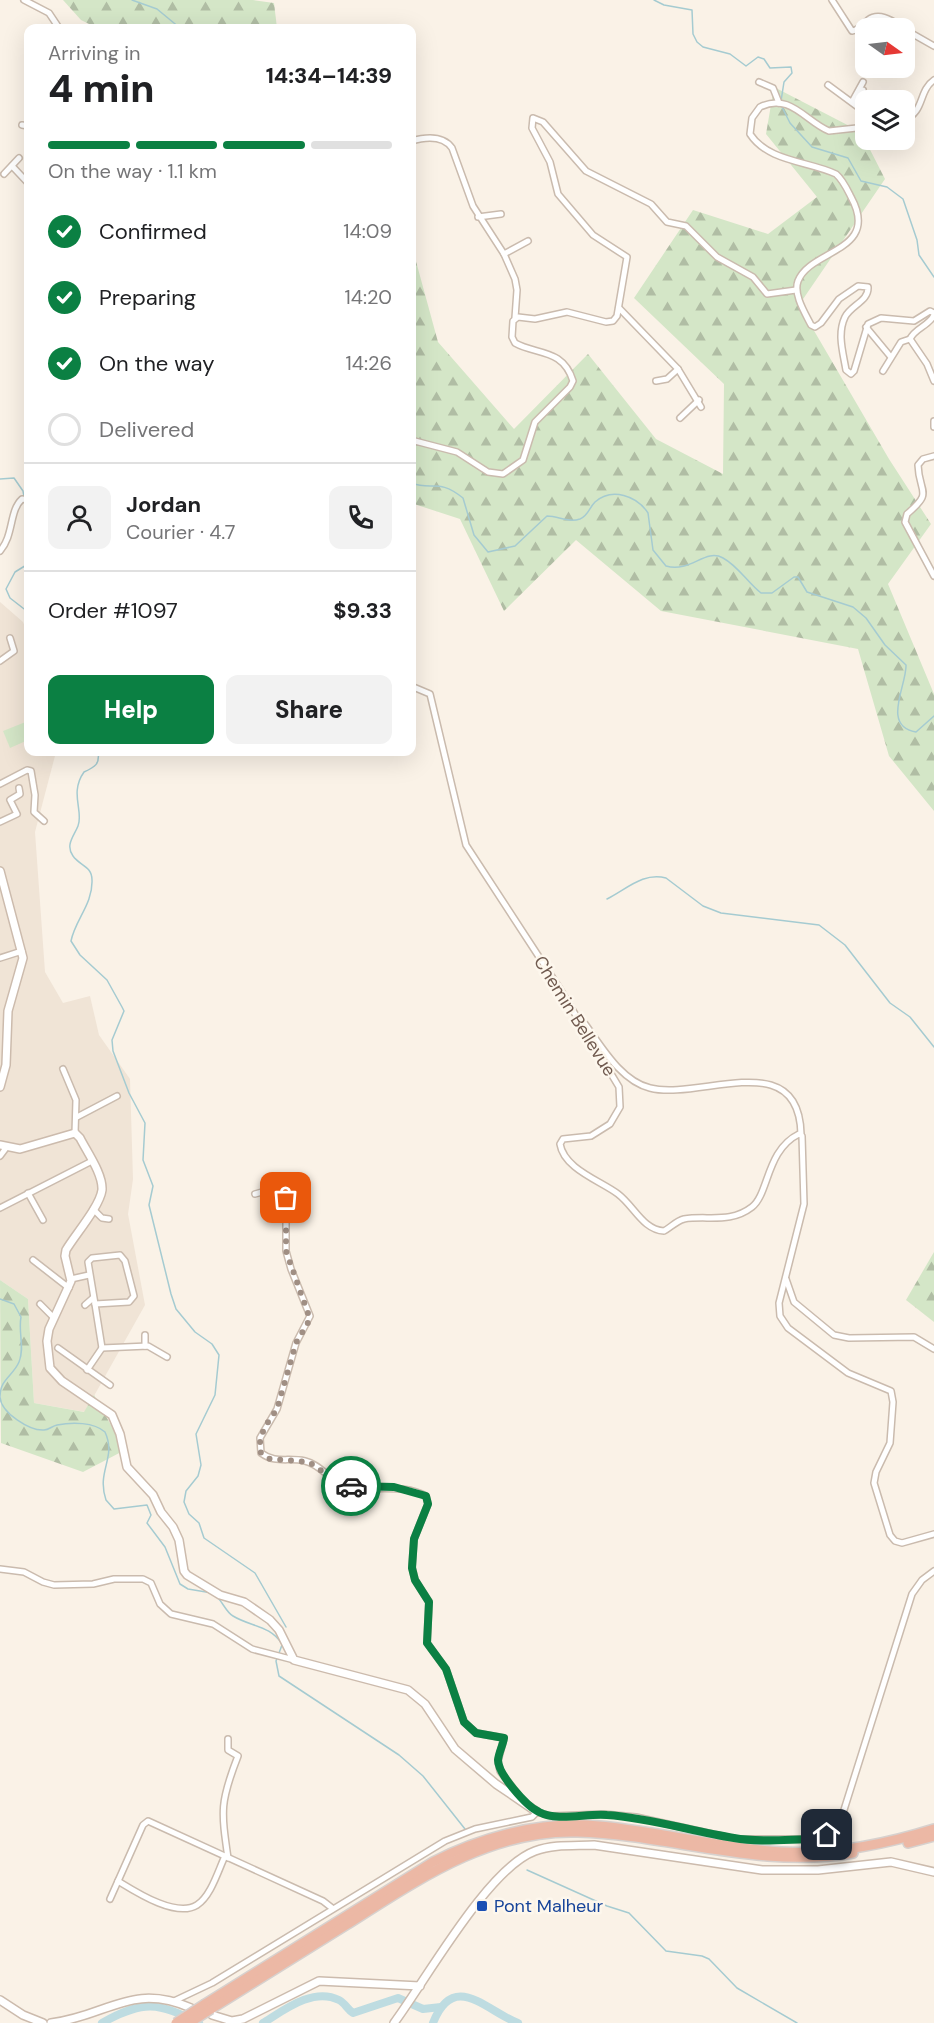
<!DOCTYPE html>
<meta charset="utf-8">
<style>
:root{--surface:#fff;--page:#f2f2f2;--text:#202124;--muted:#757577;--line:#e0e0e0;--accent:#0b8043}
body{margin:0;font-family:"DM Sans",sans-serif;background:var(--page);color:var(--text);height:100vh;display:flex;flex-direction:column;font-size:22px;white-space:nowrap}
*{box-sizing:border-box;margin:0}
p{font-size:20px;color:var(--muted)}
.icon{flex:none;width:33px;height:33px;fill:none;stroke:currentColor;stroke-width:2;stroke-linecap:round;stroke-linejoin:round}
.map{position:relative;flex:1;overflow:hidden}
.side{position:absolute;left:24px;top:24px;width:392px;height:732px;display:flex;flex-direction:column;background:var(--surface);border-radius:12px;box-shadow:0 6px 24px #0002}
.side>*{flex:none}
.needle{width:39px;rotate:104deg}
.controls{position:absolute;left:855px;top:18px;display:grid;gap:12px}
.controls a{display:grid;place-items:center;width:60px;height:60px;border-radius:12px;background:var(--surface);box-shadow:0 6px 24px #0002;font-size:30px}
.pin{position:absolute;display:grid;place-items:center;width:51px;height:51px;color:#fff;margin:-26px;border-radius:12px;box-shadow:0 3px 9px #0006}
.courier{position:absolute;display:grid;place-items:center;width:60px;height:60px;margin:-30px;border:4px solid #0b8043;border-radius:50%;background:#fff;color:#222;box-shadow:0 2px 8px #0007}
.overview em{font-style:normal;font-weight:800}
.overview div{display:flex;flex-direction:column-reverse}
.overview{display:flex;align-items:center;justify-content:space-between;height:102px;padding:0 24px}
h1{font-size:39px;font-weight:800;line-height:45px}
.bar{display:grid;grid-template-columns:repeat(4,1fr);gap:9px 6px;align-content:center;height:72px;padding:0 24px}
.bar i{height:8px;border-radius:4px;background:var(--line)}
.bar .selected{background:var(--accent)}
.bar p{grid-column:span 4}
.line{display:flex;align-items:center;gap:15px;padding:0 24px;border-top:2px solid var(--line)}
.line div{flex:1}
.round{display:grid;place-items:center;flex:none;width:63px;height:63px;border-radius:12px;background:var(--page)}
ol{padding:0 24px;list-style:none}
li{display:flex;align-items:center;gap:18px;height:66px}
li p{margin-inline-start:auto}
li .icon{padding:6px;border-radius:50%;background:var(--accent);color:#fff;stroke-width:4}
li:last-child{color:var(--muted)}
li i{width:33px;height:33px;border:3px solid var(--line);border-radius:50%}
.action{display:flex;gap:12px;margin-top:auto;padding:12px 24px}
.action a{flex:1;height:69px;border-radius:12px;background:var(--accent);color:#fff;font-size:24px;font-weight:800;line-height:69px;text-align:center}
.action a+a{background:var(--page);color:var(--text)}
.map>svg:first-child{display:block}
.residential{fill:#f0e4d6}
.green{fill:#d4e6c7}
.forest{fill:url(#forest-firs)}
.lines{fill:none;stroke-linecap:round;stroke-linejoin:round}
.stream{stroke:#a5cbd1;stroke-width:1.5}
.river{stroke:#bedce1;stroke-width:8}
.street-casing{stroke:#cabbae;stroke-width:8}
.secondary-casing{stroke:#ccbbad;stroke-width:10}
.highway-casing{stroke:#d7d1ce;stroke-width:12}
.street{stroke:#fff;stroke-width:5}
.secondary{stroke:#fff;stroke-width:7}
.highway{stroke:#ecb8a5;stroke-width:9}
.highway-bridge-casing{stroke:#d7d1ce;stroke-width:12;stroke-linecap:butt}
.highway-bridge{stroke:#ecb8a5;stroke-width:9}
.done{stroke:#a08f84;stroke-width:6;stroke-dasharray:0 10.8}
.route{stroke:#0b8043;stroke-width:8}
.transit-dot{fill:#1a4fb4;stroke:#fdf7ed;stroke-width:2}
.labels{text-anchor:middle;stroke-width:5;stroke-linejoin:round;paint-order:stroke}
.street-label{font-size:18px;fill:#705a4f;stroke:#fdf7ed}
.transit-label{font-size:18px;fill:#164399;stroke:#fdf7ed;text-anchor:start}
</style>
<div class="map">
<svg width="934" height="2023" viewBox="0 0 934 2023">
<defs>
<pattern id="forest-firs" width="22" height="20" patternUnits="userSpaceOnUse" patternTransform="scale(1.5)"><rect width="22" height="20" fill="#d4e6c7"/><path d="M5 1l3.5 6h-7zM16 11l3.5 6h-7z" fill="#b0bda4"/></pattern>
</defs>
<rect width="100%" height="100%" fill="#faf2e7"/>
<!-- residential -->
<path class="residential" d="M 0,602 L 23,622 L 28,634 L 28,752 L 56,752 L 35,832 L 45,972 L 63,1003 L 90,996 L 99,1035 L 130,1079 L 133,1179 L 128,1214 L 145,1305 L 85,1412 L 34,1403 L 28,1299 L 0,1280 Z"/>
<!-- green -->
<path class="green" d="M 28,721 L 28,740 L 10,748 L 3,731 Z"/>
<!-- forest -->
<g class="forest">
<path d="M 63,0 L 253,0 L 274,3 L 277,28 L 97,28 L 81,20 Z"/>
<path d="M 774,87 L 861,132 L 885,179 L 799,305 L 889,459 L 931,524 L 888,584 L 934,694 L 934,811 L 889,756 L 858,649 L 661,611 L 576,540 L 504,611 L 460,519 L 411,503 L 411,243 L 438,342 L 514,429 L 588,354 L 656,439 L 723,474 L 724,384 L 634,298 L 693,210 L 768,234 L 817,197 L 766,134 Z"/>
<path d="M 934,1252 L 934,1322 L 906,1300 Z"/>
<path d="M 0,1280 L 28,1299 L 34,1403 L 84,1412 L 94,1395 L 125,1450 L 83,1472 L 1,1443 Z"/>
</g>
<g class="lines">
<!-- stream -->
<g class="stream">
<path d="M 132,0 L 157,9 L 180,28"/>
<path d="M 654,0 L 664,5 L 692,10 L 693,34 L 697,42 L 703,47 L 730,54 L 746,66 L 758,57 L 764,59 L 770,68 L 791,67 L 792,73 L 784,82 L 781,101"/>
<path d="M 781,105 L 790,123 L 812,147 L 848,158 L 861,181 L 887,187 L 903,199 L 917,240 L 919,255 L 934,277"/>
<path d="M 0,479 L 14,478 L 23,491 L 28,521"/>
<path d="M 411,483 C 433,491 438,478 463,498 L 474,535 L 488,552 L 515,546 L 547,516 C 559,516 568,523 580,519 C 588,516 589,508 595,502 C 612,487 637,496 648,513 L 653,550 L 666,566 C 691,573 705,548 723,558 C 738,566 748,583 761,593 L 772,593 L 794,577 L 798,577 L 807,592 L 853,607 L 866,618 L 885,645 L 906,665 C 907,685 881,726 916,732 L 934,716"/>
<path d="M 28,564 L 15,572 L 6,589 L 10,598 L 28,612"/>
<path d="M 98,752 C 100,764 95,767 84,772 C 69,793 84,812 78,826 C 74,836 65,845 73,856 C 80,866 92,866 92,880 C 93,904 75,920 71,941 L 80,955 L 107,980 L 122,1007 L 124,1011 L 112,1040 L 113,1051 L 129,1093 L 145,1123 L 143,1160 L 153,1186 L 149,1205 L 171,1294 L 176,1309 L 195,1332 L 212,1344 L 219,1355 L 215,1395 L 196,1434 L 201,1465 L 198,1476 L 186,1491 L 184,1502 L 189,1514 L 199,1523 L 204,1538 L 255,1573 L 286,1627"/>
<path d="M 607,899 C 627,889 643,872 666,878 L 703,906 L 721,913 L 819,925 L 845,945 L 890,1003 L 910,1017 L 934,1047"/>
<path d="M 0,1299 L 14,1304 L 21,1317 C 18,1332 25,1348 19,1362 C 13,1376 0,1379 0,1397 C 1,1413 30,1431 44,1430 C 49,1430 52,1426 57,1425 C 72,1422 94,1422 105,1432 C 117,1458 96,1471 106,1500 L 114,1509 L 147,1505 L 151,1515 L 147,1523 L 165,1547 L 180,1584 L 188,1589 L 212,1593"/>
<path d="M 218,1598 C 223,1603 227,1613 233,1616 C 251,1627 270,1625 282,1644"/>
<path d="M 282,1645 L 276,1661 L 279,1676 L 399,1755 L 423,1776 L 465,1829"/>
<path d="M 527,1870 L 607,1906 L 629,1913 L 666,1951 L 702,1956 L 709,1959 L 737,1988 L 797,2023"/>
</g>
<!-- river -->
<g class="river">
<path d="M 102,2023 C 143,2000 158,2002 199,2023"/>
<path d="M 263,2023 C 284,2010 313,1987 339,2000 C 345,2003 347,2009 353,2013 L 398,1998 L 423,2009 L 441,2007"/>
<path d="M 433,2023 C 454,1970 486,2011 518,2023"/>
</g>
<!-- street casing -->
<g class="street-casing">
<g id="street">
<path d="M 24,0 L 49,13 L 59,28"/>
<path d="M 832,0 L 852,31 C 859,30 862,25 868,20 C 880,11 894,22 904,28"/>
<path d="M 904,29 L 934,46"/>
<path d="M 759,82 L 773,88 L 779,103"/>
<path d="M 828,85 L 866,113"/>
<path d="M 852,102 L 863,82"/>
<path d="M 855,104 L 863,90"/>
<path d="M 904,120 C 925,112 918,91 934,80"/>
<path d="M 22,125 L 28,126"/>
<path d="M 866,127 L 829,131 C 806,122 790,92 760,107 L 752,118 L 750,134 C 768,162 809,161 836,174 C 843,180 847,189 851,197 C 881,252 810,249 798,281 C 793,294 805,313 811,325 L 815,327 L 821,323 L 839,299 L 858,286 L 868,287 C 869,301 851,305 845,317 C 837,334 843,352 846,370 L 851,374 L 854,371 L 868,324 L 881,318 L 914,321 L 930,311 L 934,313"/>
<path d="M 411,141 C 425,137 443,135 452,148 L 473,206 L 504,254 L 515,279 L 517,290 L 515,318"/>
<path d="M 12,166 L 28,183"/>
<path d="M 4,174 L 19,158"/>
<path d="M 478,217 L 501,214"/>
<path d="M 504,254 L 528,241"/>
<path d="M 619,308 L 678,369 L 701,407"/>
<path d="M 934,315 C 929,326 915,328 910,339 L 927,364 L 934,381"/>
<path d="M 866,327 L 890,356"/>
<path d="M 883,371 L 901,342 L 910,339"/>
<path d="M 656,381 L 667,379 L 678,369"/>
<path d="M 680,418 L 699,400"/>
<path d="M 934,421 L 934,427"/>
<path d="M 411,440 L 457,452 L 488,472 L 503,474 L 523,460 L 535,422 L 570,387 L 573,381 C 563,348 536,355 515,343 L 512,337 L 513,321 L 518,317 L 535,319 L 567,312 L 606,322 L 613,321 L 617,316 L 627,257 L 593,235 L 558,194 L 550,162 L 532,128 L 533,118 L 543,122 L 586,171 L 651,204 L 667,222 L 686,226 L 717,257 L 753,277 L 767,294 L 796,290"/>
<path d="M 934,456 L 923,459 L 918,465 C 919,494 934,491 907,514 L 905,522 L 934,576"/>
<path d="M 0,551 C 14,535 9,511 22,499 L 28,500"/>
<path d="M 0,661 L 14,651 L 10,638"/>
<path d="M 411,686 L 430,694 L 466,845 L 560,989 L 619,1087 L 620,1107 L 610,1124 L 591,1136 L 563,1139 L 560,1144 C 564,1169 601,1181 618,1194 C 634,1206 643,1230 664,1231 C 670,1228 676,1221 684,1219 C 707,1215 730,1224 752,1207 C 769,1194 766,1150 799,1134 L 802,1136 L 804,1204 L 779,1303 L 780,1316 L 788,1328 L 848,1373 L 891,1391 L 893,1402 L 890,1443 L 876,1472 L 874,1483 L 890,1535 L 895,1541 L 902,1543 L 934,1534"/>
<path d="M 0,784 L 27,770 L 31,771 L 35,795 L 34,812 L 44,821"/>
<path d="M 0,822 L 17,814 L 10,800 L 20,794 L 19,788"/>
<path d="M 0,958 L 22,951"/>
<path d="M 585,1024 C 602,1047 621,1081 650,1088 C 700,1101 799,1045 801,1134"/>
<path d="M 63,1069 L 76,1100 L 75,1133"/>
<path d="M 77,1117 L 117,1096"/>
<path d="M 0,1156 L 6,1148"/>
<path d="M 28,1193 L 43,1220"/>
<path d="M 255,1194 L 276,1188 L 283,1190 L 286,1194 L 286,1251 L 291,1269 L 310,1316 L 296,1343 L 277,1409 L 260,1438 L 261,1453 C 276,1464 288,1457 305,1461 C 319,1464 327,1477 340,1483 C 367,1495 399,1481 426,1496 L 428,1504 L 414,1539 L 412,1567 L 415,1580 L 429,1602 L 427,1643 L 446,1669 L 464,1722 L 476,1733 L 504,1738 L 498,1761 L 500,1771 L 523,1801"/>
<path d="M 0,1208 L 92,1161"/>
<path d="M 93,1209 L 102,1218 L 109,1219"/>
<path d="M 120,1255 L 125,1261 L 134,1296 L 129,1302 L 95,1304 L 88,1262 L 92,1258 Z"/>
<path d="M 33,1260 L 69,1288"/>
<path d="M 71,1279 L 89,1275"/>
<path d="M 786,1279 L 794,1302 L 834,1335 L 849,1338 L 914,1337 L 934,1349"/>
<path d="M 40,1304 L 53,1317"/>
<path d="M 95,1304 L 102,1348 L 148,1346 L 167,1357"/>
<path d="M 85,1305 L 93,1298"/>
<path d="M 145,1335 L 145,1346"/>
<path d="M 58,1348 L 110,1385"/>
<path d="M 87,1370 L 102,1348"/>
<path d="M 0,1569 L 24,1572 L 43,1582 L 54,1585 L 93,1584 L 114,1579 L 143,1579 L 151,1583 L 160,1604 L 171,1614 L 213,1624 L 252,1649 L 294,1660"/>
<path d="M 228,1739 L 228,1750 L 238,1756 C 220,1802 221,1810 228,1858"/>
<path d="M 118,1881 C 136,1892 176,1918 197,1905 C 211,1896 218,1871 225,1856"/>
<path d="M 110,1899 L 143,1825 L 148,1821 L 323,1901 L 332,1908"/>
<path d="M 174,2001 L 212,1983 L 445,1841 L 475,1829 L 532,1817 L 537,1812 L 551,1816 L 604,1814 L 636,1817 L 735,1839 L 816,1839 C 831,1835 837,1826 843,1813 L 912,1594 L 922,1580 L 934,1571"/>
</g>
</g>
<!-- secondary casing -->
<g class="secondary-casing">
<g id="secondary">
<path d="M 0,871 L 23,958 L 8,1011 L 6,1065 L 0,1087"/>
<path d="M 0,1145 L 20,1149 L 75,1133 L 80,1138 C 87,1152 103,1174 102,1190 C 100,1206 75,1235 66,1250 L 65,1256 L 71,1281 L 49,1329 L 47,1341 L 50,1368 L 62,1381 L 112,1415 L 120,1434 L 127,1467 L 153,1495 L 161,1512 L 173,1527 L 179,1540 L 184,1571 L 187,1575 L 220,1595 L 244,1602 L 270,1620 L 279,1630 L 294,1660 L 408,1690 L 425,1704 L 455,1749 L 496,1784 L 537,1812"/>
<path d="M 0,2000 L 23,2015 L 43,2023"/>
<path d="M 212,2015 L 232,2021 L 243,2019 L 319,1981 L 420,1986"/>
<path d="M 51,2023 C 108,2016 131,1982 191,2008"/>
<path d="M 394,2023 C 426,1980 488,1868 535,1851 C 554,1844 574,1846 594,1845 L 762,1870 L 818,1870 L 891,1862 L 934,1872"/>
</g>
</g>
<!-- highway casing -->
<g class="highway-casing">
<g id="highway">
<path d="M 908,1843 L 934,1836"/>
<path d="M 205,2004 L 433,1862 C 479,1838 534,1823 587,1825 C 652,1829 716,1848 781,1852 C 832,1855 886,1844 934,1829"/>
<path d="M 211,2009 C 256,1981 301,1953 346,1925 C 417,1880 490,1829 578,1832 C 671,1835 759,1869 853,1853"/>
</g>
</g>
<!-- street -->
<use href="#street" class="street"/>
<!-- secondary -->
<use href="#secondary" class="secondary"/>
<!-- highway -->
<use href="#highway" class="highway"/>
<!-- highway-bridge casing -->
<g class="highway-bridge-casing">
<g id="highway-bridge">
<path d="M 176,2023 L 205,2004"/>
<path d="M 189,2023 L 211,2009"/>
</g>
</g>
<!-- highway-bridge -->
<use href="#highway-bridge" class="highway-bridge"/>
</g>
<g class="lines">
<!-- done -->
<path class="done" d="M 286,1198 L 286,1251 L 310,1319 L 296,1343 L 277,1409 L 264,1428 L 259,1446 L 261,1453 L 270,1459 L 309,1462 L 339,1483 L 351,1486"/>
<!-- route -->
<path class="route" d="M 351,1486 L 394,1487 L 426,1496 L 428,1504 L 414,1539 L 412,1568 L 415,1580 L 429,1602 L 427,1643 L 446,1669 L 464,1722 L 476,1733 L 504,1738 C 503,1745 499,1752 498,1760 C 498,1774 526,1806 539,1812 C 558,1822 586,1813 607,1815 C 650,1818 691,1831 734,1838 C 760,1843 790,1839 816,1839 L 827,1835"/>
</g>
<!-- markers -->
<rect class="transit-dot" x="476" y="1900" width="12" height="12" rx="3"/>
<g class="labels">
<!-- street labels -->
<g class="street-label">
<text transform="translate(575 1016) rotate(58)" y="6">Chemin Bellevue</text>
</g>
<!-- transit labels -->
<g class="transit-label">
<text x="494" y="1912">Pont Malheur</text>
</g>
</g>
</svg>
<div class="controls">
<a><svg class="needle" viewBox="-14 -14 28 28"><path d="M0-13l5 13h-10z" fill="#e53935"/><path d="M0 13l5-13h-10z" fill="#757577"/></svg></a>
<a><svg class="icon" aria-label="layers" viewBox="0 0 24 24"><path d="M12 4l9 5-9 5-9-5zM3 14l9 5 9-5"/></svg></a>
</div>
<div class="pin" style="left:286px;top:1198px;background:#ea580c"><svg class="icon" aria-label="bag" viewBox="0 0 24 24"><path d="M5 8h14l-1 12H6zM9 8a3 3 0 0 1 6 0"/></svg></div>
<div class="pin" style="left:827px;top:1835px;background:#1f2937"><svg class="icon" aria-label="home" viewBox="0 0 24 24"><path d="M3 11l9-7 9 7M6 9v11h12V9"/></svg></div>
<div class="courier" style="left:351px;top:1486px"><svg class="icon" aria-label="car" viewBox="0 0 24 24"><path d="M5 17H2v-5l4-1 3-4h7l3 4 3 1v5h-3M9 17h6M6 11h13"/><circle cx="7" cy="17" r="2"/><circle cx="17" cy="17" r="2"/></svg></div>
<section class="side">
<div class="overview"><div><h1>4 min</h1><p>Arriving in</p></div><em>14:34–14:39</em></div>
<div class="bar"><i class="selected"></i><i class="selected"></i><i class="selected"></i><i></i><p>On the way · 1.1 km</p></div>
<ol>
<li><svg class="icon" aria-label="check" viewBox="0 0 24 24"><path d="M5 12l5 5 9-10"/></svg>Confirmed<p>14:09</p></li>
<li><svg class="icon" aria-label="check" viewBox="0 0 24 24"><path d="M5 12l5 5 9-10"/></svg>Preparing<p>14:20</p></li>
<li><svg class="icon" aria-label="check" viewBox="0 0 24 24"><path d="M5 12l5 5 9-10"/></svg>On the way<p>14:26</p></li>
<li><i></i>Delivered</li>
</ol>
<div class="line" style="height:108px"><a class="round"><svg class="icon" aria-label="person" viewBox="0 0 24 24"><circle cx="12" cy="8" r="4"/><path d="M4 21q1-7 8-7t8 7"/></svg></a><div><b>Jordan</b><p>Courier · 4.7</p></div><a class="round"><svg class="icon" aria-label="phone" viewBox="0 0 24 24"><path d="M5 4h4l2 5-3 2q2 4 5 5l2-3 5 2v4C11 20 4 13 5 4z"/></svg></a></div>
<div class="line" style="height:78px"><div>Order #1097</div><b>$9.33</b></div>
<div class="action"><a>Help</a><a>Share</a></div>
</section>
</div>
